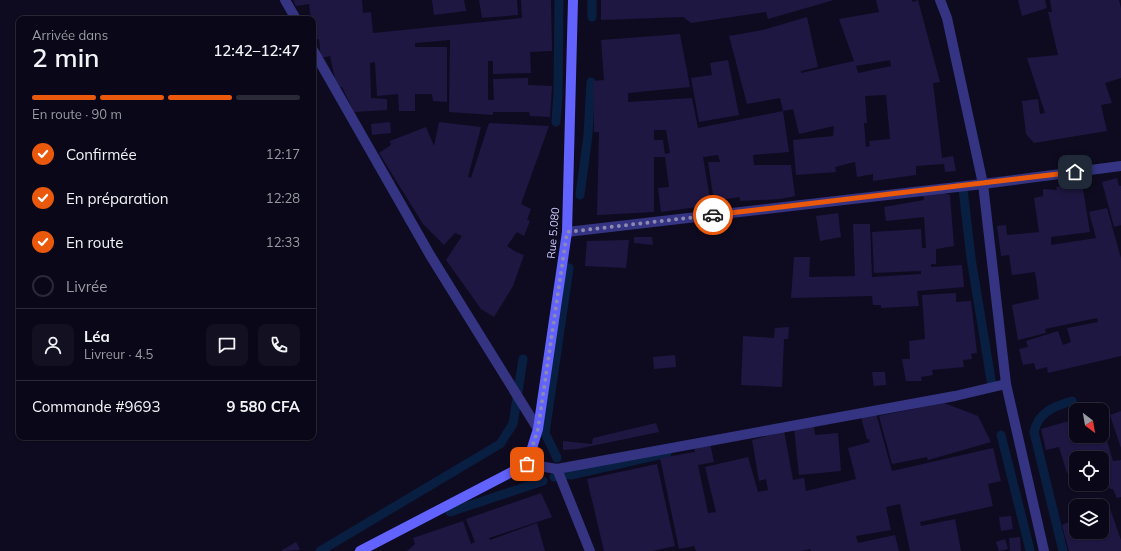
<!DOCTYPE html>
<html lang="fr">
<meta charset="utf-8">
<style>
:root{--surface:#0a0818;--page:#131121;--text:#f1f3f6;--muted:#999aa2;--line:#2a2937;--accent:#ea580c}
body{margin:0;font-family:Mulish,sans-serif;background:var(--page);color:var(--text);height:100vh;display:flex;flex-direction:column;font-size:15px;white-space:nowrap}
*{box-sizing:border-box;margin:0}
p{font-size:13px;color:var(--muted)}
.icon{flex:none;width:22px;height:22px;fill:none;stroke:currentColor;stroke-width:2;stroke-linecap:round;stroke-linejoin:round}
.map{position:relative;flex:1;overflow:hidden}
.drawer{position:absolute;left:16px;top:16px;width:300px;height:424px;display:flex;flex-direction:column;background:var(--surface);border-radius:8px;box-shadow:0 1px 3px #0004,0 0 0 1px var(--line)}
.drawer>*{flex:none}
.needle{width:26px;rotate:149deg}
.buttons{position:absolute;left:1069px;top:403px;display:grid;gap:8px}
.buttons a{display:grid;place-items:center;width:40px;height:40px;border-radius:8px;background:var(--surface);box-shadow:0 1px 3px #0004,0 0 0 1px var(--line);font-size:20px}
.pin{position:absolute;display:grid;place-items:center;width:34px;height:34px;color:#fff;margin:-17px;border-radius:8px;box-shadow:0 2px 6px #0006}
.courier{position:absolute;display:grid;place-items:center;width:40px;height:40px;margin:-20px;border:3px solid #ea580c;border-radius:50%;background:#fff;color:#222;box-shadow:0 1px 5px #0007}
.headline em{font-style:normal;font-weight:600}
.headline div{display:flex;flex-direction:column-reverse}
.headline{display:flex;align-items:center;justify-content:space-between;height:68px;padding:0 16px}
h1{font-size:26px;font-weight:600;line-height:30px}
.bar{display:grid;grid-template-columns:repeat(4,1fr);gap:6px 4px;align-content:center;height:48px;padding:0 16px}
.bar i{height:5px;border-radius:3px;background:var(--line)}
.bar .current{background:var(--accent)}
.bar p{grid-column:span 4}
.line{display:flex;align-items:center;gap:10px;padding:0 16px;border-top:1px solid var(--line)}
.line div{flex:1}
.round{display:grid;place-items:center;flex:none;width:42px;height:42px;border-radius:8px;background:var(--page)}
ol{padding:0 16px;list-style:none}
li{display:flex;align-items:center;gap:12px;height:44px}
li p{margin-inline-start:auto}
li .icon{padding:4px;border-radius:50%;background:var(--accent);color:#fff;stroke-width:4}
li:last-child{color:var(--muted)}
li i{width:22px;height:22px;border:2px solid var(--line);border-radius:50%}
.map>svg:first-child{display:block}
.lines{fill:none;stroke-linecap:round;stroke-linejoin:round}
.stream{stroke:#091f42;stroke-width:9}
.building{fill:#1e1742;fill-rule:evenodd}
.street{stroke:#353482;stroke-width:10}
.secondary{stroke:#6262ff;stroke-width:10}
.done{stroke:#8b88b1;stroke-width:4;stroke-dasharray:0 7.2}
.route{stroke:#ea580c;stroke-width:5}
.labels{text-anchor:middle;stroke-width:3;stroke-linejoin:round;paint-order:stroke}
.street-label{font-size:11px;fill:#cfcbff;stroke:#0e0b20}
</style>
<div class="map">
<svg width="1121" height="551" viewBox="0 0 1121 551">
<rect width="100%" height="100%" fill="#0e0b20"/>
<g class="lines">
<!-- stream -->
<g class="stream">
<path d="M 592,17 L 592,0"/>
<path d="M 556,122 L 558,94 L 559,0"/>
<path d="M 963,189 L 971,258 L 992,386"/>
<path d="M 580,195 L 588,135 L 591,82"/>
<path d="M 1001,435 L 1030,550"/>
<path d="M 557,458 L 545,433 L 569,268"/>
<path d="M 554,477 L 563,474 L 571,475 L 667,453"/>
<path d="M 450,512 L 543,481"/>
<path d="M 320,551 L 500,444 L 513,424 L 523,359"/>
<path d="M 1063,551 L 1034,432 C 1038,412 1055,406 1072,401"/>
</g>
</g>
<!-- building -->
<g class="building">
<path d="M 293,0 L 362,0 L 363,13 L 371,12 L 373,33 L 522,18 L 521,0 L 551,0 L 552,51 L 530,52 L 531,73 L 493,74 L 493,61 L 488,61 L 488,100 L 494,100 L 493,79 L 528,78 L 528,85 L 552,86 L 550,117 L 530,116 L 529,112 L 493,112 L 493,115 L 449,112 L 450,40 L 415,43 L 415,47 L 447,47 L 447,102 L 433,101 L 432,94 L 415,94 L 415,111 L 399,111 L 398,94 L 377,96 L 375,62 L 370,63 L 371,98 L 387,99 L 387,110 L 354,112 L 342,87 L 337,88 L 330,56 L 321,58 L 319,39 L 314,40 L 313,19 L 311,19 L 309,4 L 296,6 Z"/>
<path d="M 432,0 L 464,0 L 466,11 L 434,15 Z"/>
<path d="M 479,0 L 517,0 L 518,15 L 482,18 Z"/>
<path d="M 601,0 L 834,0 L 768,19 L 766,12 L 691,23 L 683,17 L 601,20 Z"/>
<path d="M 876,0 L 912,0 L 913,2 L 918,0 L 940,82 L 933,83 L 942,158 L 953,156 L 956,171 L 945,172 L 944,164 L 916,166 L 916,175 L 873,181 L 873,174 L 857,177 L 855,162 L 835,167 L 836,172 L 796,175 L 793,140 L 833,136 L 834,126 L 799,134 L 793,109 L 783,111 L 789,152 L 753,155 L 754,165 L 791,165 L 795,196 L 780,199 L 740,201 L 740,197 L 714,201 L 708,162 L 720,162 L 718,155 L 703,157 L 711,205 L 661,212 L 658,188 L 669,187 L 665,157 L 654,157 L 654,212 L 597,215 L 599,132 L 594,132 L 593,81 L 604,80 L 601,40 L 680,34 L 690,87 L 628,93 L 628,102 L 692,98 L 698,128 L 783,111 L 780,98 L 747,104 L 729,36 L 763,30 L 807,17 L 818,67 L 801,71 L 801,73 L 854,61 L 839,19 L 879,12 ZM 890,60 L 891,66 L 858,73 L 856,66 ZM 886,95 L 890,139 L 869,141 L 870,146 L 866,147 L 864,123 L 867,123 L 865,96 ZM 654,130 L 666,130 L 670,153 L 665,154 L 663,140 L 654,140 Z"/>
<path d="M 1018,0 L 1045,0 L 1047,8 L 1022,16 Z"/>
<path d="M 1050,0 L 1119,0 L 1121,8 L 1121,78 L 1105,83 L 1112,103 L 1101,105 L 1107,131 L 1034,143 L 1026,134 L 1022,101 L 1038,99 L 1040,114 L 1045,113 L 1027,58 L 1058,55 L 1048,12 L 1052,12 Z"/>
<path d="M 728,60 L 739,115 L 699,122 L 691,78 L 712,75 L 710,63 Z"/>
<path d="M 390,122 L 391,133 L 372,135 L 371,124 Z"/>
<path d="M 439,122 L 481,127 L 468,177 L 471,178 L 489,123 L 549,126 L 521,204 L 531,209 L 527,220 L 530,221 L 524,236 L 517,232 L 507,246 L 516,252 L 524,255 L 513,286 L 494,317 L 481,309 L 446,260 L 462,236 L 455,233 L 444,245 L 423,224 L 379,153 L 391,145 L 390,141 L 426,127 L 434,146 Z"/>
<path d="M 1117,178 L 1119,186 L 1121,186 L 1121,225 L 1114,227 L 1102,182 Z"/>
<path d="M 1082,183 L 1090,232 L 1051,237 L 1051,245 L 1096,238 L 1089,212 L 1107,208 L 1121,258 L 1121,356 L 1048,373 L 1047,367 L 1036,370 L 1034,363 L 1023,365 L 1019,349 L 1028,347 L 1026,341 L 1058,331 L 1063,345 L 1071,342 L 1067,328 L 1098,322 L 1097,318 L 1045,329 L 1046,333 L 1018,340 L 1012,305 L 1039,299 L 1035,272 L 1012,275 L 1009,255 L 1001,256 L 997,226 L 1006,225 L 1007,235 L 1039,232 L 1034,198 L 1043,196 L 1043,189 L 1057,190 L 1056,187 Z"/>
<path d="M 942,192 L 950,195 L 954,246 L 936,249 L 936,264 L 931,264 L 931,267 L 962,265 L 964,287 L 917,291 L 919,306 L 881,308 L 881,305 L 873,305 L 872,296 L 791,298 L 794,257 L 810,257 L 809,277 L 855,276 L 853,224 L 870,224 L 872,277 L 921,274 L 921,271 L 874,273 L 872,232 L 921,229 L 922,248 L 926,248 L 924,217 L 886,221 L 884,207 L 924,200 L 923,194 Z"/>
<path d="M 838,213 L 841,237 L 820,241 L 816,216 Z"/>
<path d="M 634,237 L 652,237 L 653,245 L 634,243 Z"/>
<path d="M 629,240 L 626,268 L 585,266 L 587,241 Z"/>
<path d="M 956,293 L 956,302 L 971,301 L 977,353 L 971,354 L 972,359 L 963,360 L 964,367 L 932,370 L 933,375 L 921,377 L 922,381 L 906,381 L 902,359 L 910,359 L 909,341 L 925,339 L 922,295 Z"/>
<path d="M 789,327 L 788,339 L 784,339 L 782,387 L 741,385 L 743,336 L 774,338 L 775,328 Z"/>
<path d="M 675,355 L 676,367 L 654,369 L 653,357 Z"/>
<path d="M 872,372 L 885,372 L 886,385 L 874,386 Z"/>
<path d="M 1096,402 L 1098,410 L 1076,410 L 1076,418 L 1073,408 Z"/>
<path d="M 944,403 L 978,416 L 991,442 L 928,460 L 927,457 L 892,464 L 879,416 Z"/>
<path d="M 1121,411 L 1121,448 L 1110,415 Z"/>
<path d="M 876,413 L 892,471 L 993,448 L 1001,481 L 988,484 L 993,506 L 920,522 L 921,526 L 955,519 L 961,551 L 910,551 L 900,504 L 886,507 L 891,530 L 856,536 L 858,543 L 895,535 L 899,551 L 811,551 L 810,549 L 802,551 L 696,551 L 694,546 L 679,549 L 660,458 L 695,452 L 694,447 L 710,443 L 714,462 L 698,465 L 708,513 L 716,512 L 705,467 L 748,457 L 758,492 L 768,490 L 766,479 L 759,481 L 752,440 L 784,431 L 793,480 L 804,478 L 806,491 L 856,479 L 848,448 L 870,442 L 869,439 L 867,439 L 861,417 Z"/>
<path d="M 1076,419 L 1076,436 L 1102,436 L 1102,424 L 1113,461 L 1121,460 L 1121,497 L 1117,498 L 1113,489 L 1110,489 L 1102,472 L 1102,458 L 1076,458 L 1076,471 L 1067,473 L 1059,447 L 1046,450 L 1041,429 Z"/>
<path d="M 656,423 L 659,432 L 577,449 L 563,450 L 563,441 L 592,444 L 593,438 Z"/>
<path d="M 814,426 L 815,435 L 838,433 L 841,471 L 799,475 L 794,428 Z"/>
<path d="M 657,464 L 675,546 L 652,551 L 604,551 L 587,479 Z"/>
<path d="M 541,493 L 552,517 L 489,538 L 490,540 L 537,523 L 545,551 L 407,551 L 415,544 L 413,538 L 463,521 L 471,544 L 475,542 L 466,519 Z"/>
<path d="M 1109,506 L 1121,540 L 1121,551 L 1069,551 L 1062,525 L 1076,519 L 1076,532 L 1102,532 L 1102,509 Z"/>
<path d="M 1011,516 L 1013,529 L 1001,531 L 999,517 Z"/>
<path d="M 1020,537 L 1021,551 L 1010,551 L 1009,538 Z"/>
<path d="M 1005,539 L 1008,549 L 999,551 L 996,542 Z"/>
<path d="M 296,542 L 300,550 L 281,551 Z"/>
</g>
<g class="lines">
<!-- street -->
<g class="street">
<path d="M 285,0 L 296,19"/>
<path d="M 940,0 L 947,18 L 983,184 L 1006,384 L 1044,551"/>
<path d="M 313,50 L 430,255 L 538,429"/>
<path d="M 567,232 L 983,184 L 1121,166"/>
<path d="M 527,464 L 557,469 L 955,396 L 1006,384"/>
<path d="M 557,469 L 590,551"/>
</g>
<!-- secondary -->
<path class="secondary" d="M 360,551 L 527,464 L 538,429 L 567,232 L 573,0"/>
</g>
<g class="lines">
<!-- done -->
<path class="done" d="M 527,464 L 538,429 L 567,232 L 713,215"/>
<!-- route -->
<path class="route" d="M 713,215 L 1075,172"/>
</g>
<g class="labels">
<!-- street labels -->
<g class="street-label">
<text transform="translate(553 233) rotate(-85)" y="4">Rue 5.080</text>
</g>
</g>
</svg>
<div class="buttons">
<a><svg class="needle" viewBox="-14 -14 28 28"><path d="M0-13l5 13h-10z" fill="#e53935"/><path d="M0 13l5-13h-10z" fill="#999aa2"/></svg></a>
<a><svg class="icon" aria-label="locate" viewBox="0 0 24 24"><circle cx="12" cy="12" r="6"/><path d="M12 2v4M12 18v4M2 12h4M18 12h4"/></svg></a>
<a><svg class="icon" aria-label="layers" viewBox="0 0 24 24"><path d="M12 4l9 5-9 5-9-5zM3 14l9 5 9-5"/></svg></a>
</div>
<div class="pin" style="left:527px;top:464px;background:#ea580c"><svg class="icon" aria-label="bag" viewBox="0 0 24 24"><path d="M5 8h14l-1 12H6zM9 8a3 3 0 0 1 6 0"/></svg></div>
<div class="pin" style="left:1075px;top:172px;background:#1f2937"><svg class="icon" aria-label="home" viewBox="0 0 24 24"><path d="M3 11l9-7 9 7M6 9v11h12V9"/></svg></div>
<div class="courier" style="left:713px;top:215px"><svg class="icon" aria-label="car" viewBox="0 0 24 24"><path d="M5 17H2v-5l4-1 3-4h7l3 4 3 1v5h-3M9 17h6M6 11h13"/><circle cx="7" cy="17" r="2"/><circle cx="17" cy="17" r="2"/></svg></div>
<section class="drawer">
<div class="headline"><div><h1>2 min</h1><p>Arrivée dans</p></div><em>12:42–12:47</em></div>
<div class="bar"><i class="current"></i><i class="current"></i><i class="current"></i><i></i><p>En route · 90 m</p></div>
<ol>
<li><svg class="icon" aria-label="check" viewBox="0 0 24 24"><path d="M5 12l5 5 9-10"/></svg>Confirmée<p>12:17</p></li>
<li><svg class="icon" aria-label="check" viewBox="0 0 24 24"><path d="M5 12l5 5 9-10"/></svg>En préparation<p>12:28</p></li>
<li><svg class="icon" aria-label="check" viewBox="0 0 24 24"><path d="M5 12l5 5 9-10"/></svg>En route<p>12:33</p></li>
<li><i></i>Livrée</li>
</ol>
<div class="line" style="height:72px"><a class="round"><svg class="icon" aria-label="person" viewBox="0 0 24 24"><circle cx="12" cy="8" r="4"/><path d="M4 21q1-7 8-7t8 7"/></svg></a><div><b>Léa</b><p>Livreur · 4.5</p></div><a class="round"><svg class="icon" aria-label="chat" viewBox="0 0 24 24"><path d="M4 5h16v11H9l-5 4z"/></svg></a><a class="round"><svg class="icon" aria-label="phone" viewBox="0 0 24 24"><path d="M5 4h4l2 5-3 2q2 4 5 5l2-3 5 2v4C11 20 4 13 5 4z"/></svg></a></div>
<div class="line" style="height:52px"><div>Commande #9693</div><b>9 580 CFA</b></div>
</section>
</div>
